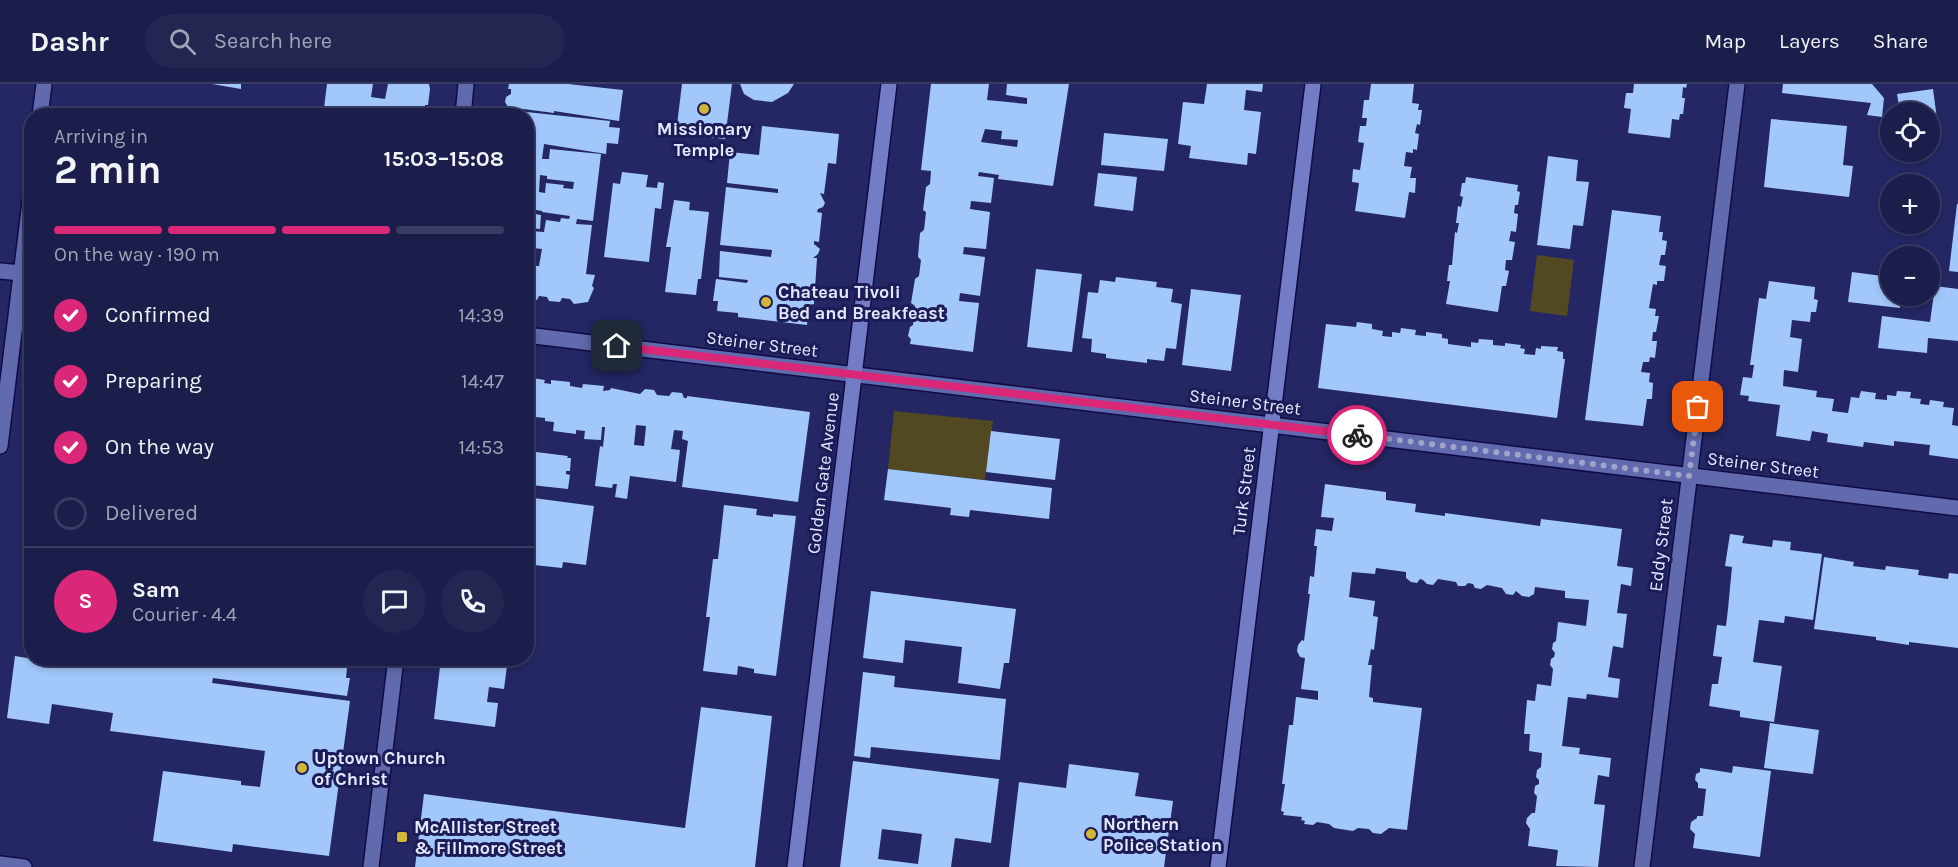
<!DOCTYPE html>
<meta charset="utf-8">
<style>
:root{--surface:#1b1d4b;--page:#242652;--text:#f1f3f6;--muted:#a0a2b5;--line:#393b63;--accent:#db2777}
body{margin:0;font-family:Karla,sans-serif;background:var(--page);color:var(--text);height:100vh;display:flex;flex-direction:column;font-size:22px;white-space:nowrap}
*{box-sizing:border-box;margin:0}
p{font-size:20px;color:var(--muted)}
.icon{flex:none;width:33px;height:33px;fill:none;stroke:currentColor;stroke-width:2;stroke-linecap:round;stroke-linejoin:round}
.map{position:relative;flex:1;overflow:hidden}
.drawer{position:absolute;left:24px;top:24px;width:510px;height:558px;display:flex;flex-direction:column;background:var(--surface);border-radius:24px;box-shadow:0 3px 9px #0003,0 0 0 2px var(--line)}
.drawer>*{flex:none}
.tools{position:absolute;left:1880px;top:18px;display:grid;gap:12px}
.tools a{display:grid;place-items:center;width:60px;height:60px;border-radius:50%;background:var(--surface);box-shadow:0 3px 9px #0003,0 0 0 2px var(--line);font-size:30px}
.pin{position:absolute;display:grid;place-items:center;width:51px;height:51px;color:#fff;margin:-26px;border-radius:12px;box-shadow:0 3px 9px #0006}
.courier{position:absolute;display:grid;place-items:center;width:60px;height:60px;margin:-30px;border:4px solid #db2777;border-radius:50%;background:#fff;color:#222;box-shadow:0 2px 8px #0007}
.headline em{font-style:normal;font-weight:700}
.headline div{display:flex;flex-direction:column-reverse}
.headline{display:flex;align-items:center;justify-content:space-between;height:102px;padding:0 30px}
h1{font-size:39px;font-weight:700;line-height:45px}
.bar{display:grid;grid-template-columns:repeat(4,1fr);gap:9px 6px;align-content:center;height:72px;padding:0 30px}
.bar i{height:8px;border-radius:4px;background:var(--line)}
.bar .selected{background:var(--accent)}
.bar p{grid-column:span 4}
.line{display:flex;align-items:center;gap:15px;padding:0 30px;border-top:2px solid var(--line)}
.line div{flex:1}
.round{display:grid;place-items:center;flex:none;width:63px;height:63px;border-radius:32px;background:var(--page)}
ol{padding:0 30px;list-style:none}
li{display:flex;align-items:center;gap:18px;height:66px}
li p{margin-inline-start:auto}
li .icon{padding:6px;border-radius:50%;background:var(--accent);color:#fff;stroke-width:4}
li:last-child{color:var(--muted)}
li i{width:33px;height:33px;border:3px solid var(--line);border-radius:50%}
header{display:flex;align-items:center;gap:36px;box-sizing:border-box;height:84px;padding:0 30px;background:var(--surface);border-bottom:2px solid var(--line)}
header strong{font-size:28px}
nav{display:flex;gap:33px;margin-inline-start:auto;font-size:21px}
.search{width:420px;height:54px;background:var(--page);display:flex;align-items:center;gap:15px;box-sizing:border-box;padding:0 21px;border-radius:33px;color:var(--muted);font-size:22px}
.map>svg:first-child{display:block}
.green{fill:#524922}
.building{fill:#a2c8fb;fill-rule:evenodd}
.lines{fill:none;stroke-linecap:round;stroke-linejoin:round}
.minor-casing{stroke:#100b46;stroke-width:18}
.tertiary-casing{stroke:#100b46;stroke-width:18}
.secondary-casing{stroke:#100b46;stroke-width:18}
.minor{stroke:#616aad;stroke-width:15}
.tertiary{stroke:#616aad;stroke-width:15}
.secondary{stroke:#727dc5;stroke-width:15}
.done{stroke:#a0a4c9;stroke-width:6;stroke-dasharray:0 10.8}
.route{stroke:#db2777;stroke-width:8}
.poi-dot{fill:#d2b635;stroke:#1c1c58;stroke-width:2}
.labels{text-anchor:middle;stroke-width:6;stroke-linejoin:round;paint-order:stroke}
.poi-label{font-size:18px;font-weight:bold;fill:#e3e8ff;stroke:#1c1c58;text-anchor:start}
.street-label{font-size:18px;fill:#e3e8ff;stroke:#1c1c58}
</style>
<header>
<strong>Dashr</strong>
<div class="search"><svg class="icon" aria-label="search" viewBox="0 0 24 24"><circle cx="10" cy="10" r="6"/><path d="M15 15l6 6"/></svg>Search here</div>
<nav><a>Map</a><a>Layers</a><a>Share</a></nav>
</header>
<div class="map">
<svg width="1958" height="783" viewBox="0 0 1958 783">
<rect width="100%" height="100%" fill="#242764"/>
<!-- green -->
<g class="green">
<path d="M 1537,171 L 1574,176 L 1567,232 L 1530,227 Z"/>
<path d="M 894,327 L 993,337 L 985,396 L 888,385 Z"/>
</g>
<!-- building -->
<g class="building">
<path d="M 212,0 L 241,0 L 241,5 Z"/>
<path d="M 327,0 L 373,0 L 371,13 L 385,15 L 388,0 L 429,0 L 430,5 L 428,21 L 425,21 L 424,32 L 309,32 L 310,22 L 324,24 Z"/>
<path d="M 509,0 L 568,0 L 623,6 L 619,37 L 554,27 L 554,29 L 508,23 L 505,18 L 506,13 L 511,10 L 511,5 L 508,5 Z"/>
<path d="M 682,0 L 732,0 L 725,55 L 676,49 Z"/>
<path d="M 740,0 L 794,0 L 788,9 L 772,18 L 754,16 L 744,10 Z"/>
<path d="M 931,0 L 989,0 L 987,16 L 1027,20 L 1027,14 L 1006,11 L 1007,0 L 1069,0 L 1053,102 L 998,95 L 999,91 L 979,88 L 978,92 L 994,94 L 991,119 L 971,117 L 970,125 L 990,128 L 986,165 L 964,163 L 963,170 L 985,173 L 980,212 L 960,209 L 959,217 L 979,219 L 973,268 L 910,260 L 911,255 L 908,252 L 910,243 L 913,241 L 915,222 L 911,219 L 915,195 L 919,192 L 921,176 L 918,173 L 920,149 L 924,146 L 926,128 L 923,126 L 926,103 L 930,100 L 931,87 L 921,86 ZM 985,45 L 1002,47 L 1001,55 L 1018,56 L 1017,63 L 981,58 Z"/>
<path d="M 1207,0 L 1263,0 L 1262,8 L 1246,6 L 1244,26 L 1261,28 L 1256,70 L 1248,69 L 1247,81 L 1189,74 L 1191,62 L 1178,60 L 1183,18 L 1204,20 Z"/>
<path d="M 1371,0 L 1414,0 L 1412,19 L 1419,20 L 1418,26 L 1422,26 L 1420,41 L 1417,40 L 1415,49 L 1419,50 L 1417,66 L 1413,65 L 1413,69 L 1406,68 L 1404,82 L 1412,83 L 1410,94 L 1416,94 L 1415,109 L 1409,108 L 1405,134 L 1355,127 L 1359,99 L 1352,98 L 1353,85 L 1360,86 L 1364,59 L 1358,58 L 1360,42 L 1366,42 L 1367,34 L 1362,34 L 1364,16 L 1369,16 Z"/>
<path d="M 1634,0 L 1687,0 L 1686,4 L 1683,3 L 1682,14 L 1685,14 L 1683,30 L 1680,30 L 1679,36 L 1672,35 L 1670,54 L 1628,49 L 1631,25 L 1624,24 L 1626,9 L 1633,9 Z"/>
<path d="M 1783,0 L 1872,0 L 1884,14 L 1882,33 L 1867,31 L 1871,19 L 1782,9 Z"/>
<path d="M 1933,5 L 1939,50 L 1929,51 L 1929,28 L 1900,28 L 1897,10 Z"/>
<path d="M 109,26 L 143,30 L 143,32 L 109,32 Z"/>
<path d="M 508,26 L 610,37 L 609,43 L 620,44 L 618,60 L 607,59 L 606,70 L 544,60 L 542,75 L 549,75 L 550,65 L 601,70 L 593,137 L 577,135 L 576,140 L 592,141 L 586,190 L 595,191 L 592,202 L 594,204 L 588,218 L 574,220 L 570,215 L 562,214 L 560,218 L 549,217 L 547,213 L 539,212 L 537,216 L 526,214 L 526,181 L 539,182 L 542,165 L 533,164 L 532,168 L 536,169 L 535,179 L 526,178 L 526,32 L 508,32 ZM 540,91 L 547,92 L 547,95 L 574,98 L 573,105 L 563,104 L 564,101 L 546,99 L 545,109 L 539,108 ZM 536,126 L 542,127 L 542,128 L 570,132 L 569,135 L 561,134 L 560,138 L 546,136 L 544,148 L 530,147 L 530,144 L 540,145 L 541,131 L 535,130 Z"/>
<path d="M 1771,35 L 1847,42 L 1843,81 L 1853,82 L 1849,113 L 1764,103 Z"/>
<path d="M 762,42 L 839,50 L 836,80 L 828,79 L 824,110 L 820,109 L 825,119 L 823,123 L 818,125 L 817,128 L 822,129 L 819,158 L 814,157 L 814,160 L 820,165 L 818,170 L 813,174 L 817,174 L 814,220 L 809,221 L 807,241 L 738,233 L 738,229 L 717,227 L 718,217 L 713,217 L 716,195 L 747,199 L 748,196 L 719,193 L 720,167 L 771,173 L 772,166 L 720,161 L 726,103 L 778,109 L 778,105 L 727,99 L 730,68 L 759,71 Z"/>
<path d="M 1104,49 L 1168,55 L 1164,87 L 1101,81 Z"/>
<path d="M 1548,72 L 1578,76 L 1576,97 L 1589,98 L 1583,142 L 1573,141 L 1570,165 L 1537,161 Z"/>
<path d="M 622,88 L 648,91 L 646,103 L 657,104 L 658,98 L 664,99 L 661,125 L 655,124 L 649,178 L 604,173 L 613,99 L 620,100 Z"/>
<path d="M 1098,89 L 1137,93 L 1133,127 L 1094,122 Z"/>
<path d="M 1466,93 L 1518,101 L 1517,107 L 1520,108 L 1518,121 L 1515,121 L 1514,129 L 1518,130 L 1516,148 L 1511,147 L 1509,157 L 1515,158 L 1512,176 L 1506,176 L 1505,186 L 1509,187 L 1506,202 L 1502,202 L 1498,228 L 1446,220 L 1450,197 L 1447,197 L 1449,181 L 1452,181 L 1455,148 L 1457,149 L 1459,139 L 1456,139 L 1458,122 L 1461,123 L 1463,113 L 1460,112 L 1462,99 L 1465,99 Z"/>
<path d="M 674,116 L 690,118 L 689,126 L 709,128 L 701,195 L 698,195 L 696,211 L 665,208 L 671,163 L 666,163 Z"/>
<path d="M 1957,120 L 1958,120 L 1958,188 L 1949,187 Z"/>
<path d="M 1612,126 L 1661,132 L 1659,148 L 1663,148 L 1662,156 L 1667,157 L 1665,171 L 1661,171 L 1659,181 L 1666,182 L 1664,197 L 1657,197 L 1657,201 L 1653,200 L 1649,224 L 1656,225 L 1655,232 L 1659,232 L 1656,248 L 1653,248 L 1652,257 L 1657,257 L 1655,274 L 1650,273 L 1649,278 L 1643,278 L 1641,288 L 1650,289 L 1649,298 L 1653,299 L 1652,315 L 1647,315 L 1643,342 L 1585,336 Z"/>
<path d="M 1036,185 L 1082,190 L 1072,268 L 1027,263 Z"/>
<path d="M 1852,188 L 1890,193 L 1890,212 L 1901,212 L 1900,224 L 1848,218 Z"/>
<path d="M 1116,193 L 1157,198 L 1156,203 L 1173,205 L 1171,218 L 1182,220 L 1176,265 L 1166,264 L 1164,277 L 1147,275 L 1147,279 L 1106,274 L 1106,270 L 1091,268 L 1092,255 L 1082,254 L 1088,208 L 1098,209 L 1100,196 L 1115,198 Z"/>
<path d="M 1769,197 L 1815,203 L 1814,215 L 1818,216 L 1816,228 L 1811,228 L 1810,238 L 1792,236 L 1790,253 L 1802,255 L 1798,288 L 1784,286 L 1783,302 L 1817,307 L 1816,313 L 1834,315 L 1832,327 L 1848,329 L 1851,313 L 1859,314 L 1861,307 L 1876,309 L 1875,315 L 1887,316 L 1887,311 L 1896,312 L 1897,307 L 1911,308 L 1910,314 L 1921,315 L 1920,320 L 1929,321 L 1930,316 L 1944,318 L 1943,323 L 1954,324 L 1952,341 L 1958,342 L 1958,375 L 1929,371 L 1930,361 L 1894,357 L 1894,362 L 1864,358 L 1863,363 L 1827,358 L 1828,350 L 1812,347 L 1810,357 L 1776,352 L 1780,321 L 1748,317 L 1749,312 L 1740,311 L 1743,293 L 1752,294 L 1754,281 L 1750,281 L 1759,214 L 1766,215 Z"/>
<path d="M 1935,202 L 1958,205 L 1958,257 L 1928,254 L 1927,269 L 1878,264 L 1882,232 L 1930,238 Z"/>
<path d="M 1191,205 L 1241,211 L 1231,287 L 1182,281 Z"/>
<path d="M 1357,238 L 1372,240 L 1372,245 L 1383,247 L 1382,252 L 1392,253 L 1392,248 L 1400,249 L 1401,244 L 1416,246 L 1415,251 L 1426,252 L 1426,248 L 1442,250 L 1442,254 L 1448,255 L 1448,260 L 1471,263 L 1471,258 L 1478,259 L 1479,255 L 1493,256 L 1493,261 L 1505,262 L 1505,259 L 1521,261 L 1520,264 L 1525,265 L 1524,270 L 1535,271 L 1536,264 L 1541,265 L 1541,262 L 1558,263 L 1557,267 L 1563,268 L 1563,275 L 1565,275 L 1557,334 L 1318,304 L 1326,240 L 1356,243 Z"/>
<path d="M 526,293 L 545,296 L 544,299 L 551,300 L 551,296 L 570,298 L 570,302 L 582,304 L 583,300 L 604,302 L 603,307 L 610,306 L 611,304 L 640,310 L 645,305 L 654,306 L 657,311 L 669,312 L 672,308 L 682,309 L 684,314 L 687,314 L 687,312 L 810,328 L 798,418 L 682,403 L 688,357 L 682,355 L 683,347 L 674,346 L 671,365 L 680,366 L 676,398 L 630,392 L 627,415 L 615,413 L 617,400 L 613,400 L 612,404 L 595,402 L 600,362 L 603,363 L 605,343 L 602,343 L 601,356 L 584,355 L 585,347 L 576,346 L 576,350 L 553,347 L 554,338 L 545,337 L 545,334 L 526,332 ZM 636,341 L 646,342 L 644,362 L 634,361 Z"/>
<path d="M 991,347 L 1060,355 L 1055,396 L 986,388 Z"/>
<path d="M 528,367 L 568,372 L 567,374 L 571,374 L 570,387 L 566,387 L 566,390 L 570,391 L 568,405 L 531,401 L 532,392 L 526,392 Z"/>
<path d="M 888,385 L 1052,404 L 1049,435 L 970,426 L 969,433 L 950,431 L 951,424 L 884,416 Z"/>
<path d="M 1325,400 L 1386,408 L 1386,416 L 1416,420 L 1415,428 L 1445,432 L 1445,429 L 1540,442 L 1541,435 L 1622,445 L 1617,482 L 1633,484 L 1631,502 L 1621,500 L 1617,529 L 1627,530 L 1623,564 L 1613,562 L 1608,593 L 1620,595 L 1618,614 L 1587,610 L 1586,615 L 1568,613 L 1562,662 L 1580,664 L 1579,670 L 1611,674 L 1609,693 L 1598,691 L 1594,720 L 1605,721 L 1598,783 L 1556,782 L 1558,766 L 1528,762 L 1530,745 L 1526,739 L 1527,734 L 1532,729 L 1535,729 L 1537,712 L 1534,709 L 1535,702 L 1539,700 L 1539,696 L 1536,693 L 1537,686 L 1541,683 L 1542,669 L 1529,667 L 1530,650 L 1524,650 L 1527,616 L 1535,617 L 1537,600 L 1551,602 L 1553,585 L 1550,581 L 1551,575 L 1554,573 L 1555,569 L 1552,565 L 1553,559 L 1556,557 L 1558,538 L 1586,542 L 1589,516 L 1565,514 L 1565,507 L 1535,503 L 1534,510 L 1529,513 L 1522,512 L 1516,507 L 1513,511 L 1506,510 L 1502,504 L 1487,501 L 1481,505 L 1475,504 L 1473,500 L 1468,499 L 1465,502 L 1458,502 L 1456,498 L 1438,495 L 1433,501 L 1427,500 L 1423,496 L 1420,495 L 1417,499 L 1411,498 L 1406,494 L 1406,488 L 1376,484 L 1375,490 L 1352,488 L 1349,513 L 1375,517 L 1373,532 L 1378,533 L 1374,566 L 1371,565 L 1368,581 L 1372,581 L 1369,613 L 1373,614 L 1373,618 L 1422,624 L 1407,746 L 1389,744 L 1381,750 L 1373,749 L 1369,745 L 1358,744 L 1353,747 L 1334,744 L 1329,740 L 1317,738 L 1313,741 L 1304,740 L 1305,737 L 1301,736 L 1302,733 L 1283,731 L 1284,728 L 1281,727 L 1285,700 L 1282,700 L 1289,641 L 1293,641 L 1296,613 L 1318,616 L 1318,607 L 1301,605 L 1305,574 L 1300,573 L 1297,567 L 1298,561 L 1302,556 L 1304,557 L 1310,510 L 1308,510 L 1310,492 L 1314,493 L 1317,462 L 1314,462 L 1316,445 L 1332,447 L 1334,434 L 1321,433 Z"/>
<path d="M 526,413 L 594,422 L 586,481 L 563,478 L 562,484 L 534,481 L 536,463 L 526,462 Z"/>
<path d="M 724,421 L 757,425 L 756,431 L 773,433 L 773,430 L 796,432 L 776,592 L 754,589 L 754,585 L 738,582 L 737,591 L 703,587 L 710,533 L 706,533 L 713,475 L 718,475 Z"/>
<path d="M 1730,450 L 1744,452 L 1742,459 L 1772,463 L 1773,456 L 1791,458 L 1790,466 L 1822,470 L 1813,536 L 1785,532 L 1784,539 L 1759,536 L 1753,578 L 1782,582 L 1774,638 L 1740,633 L 1740,627 L 1709,622 L 1712,600 L 1718,600 L 1722,573 L 1713,572 L 1717,541 L 1726,542 L 1728,525 L 1732,483 L 1725,482 Z"/>
<path d="M 1824,473 L 1854,478 L 1853,482 L 1885,486 L 1886,482 L 1919,486 L 1918,491 L 1948,495 L 1949,489 L 1958,490 L 1958,564 L 1909,558 L 1909,561 L 1876,556 L 1876,553 L 1814,545 Z"/>
<path d="M 871,507 L 1016,525 L 1009,579 L 1004,579 L 1000,605 L 958,599 L 962,563 L 905,556 L 903,579 L 863,574 Z"/>
<path d="M 15,572 L 33,575 L 348,574 L 346,594 L 350,594 L 347,612 L 213,594 L 212,599 L 350,617 L 329,772 L 233,760 L 232,768 L 153,757 L 163,687 L 241,697 L 241,701 L 260,703 L 265,667 L 110,647 L 113,629 L 52,620 L 49,640 L 7,634 Z"/>
<path d="M 441,574 L 508,574 L 504,605 L 489,603 L 487,618 L 498,619 L 495,643 L 434,635 Z"/>
<path d="M 863,588 L 895,592 L 894,603 L 1006,615 L 1000,676 L 871,663 L 870,674 L 854,672 Z"/>
<path d="M 701,623 L 772,632 L 755,783 L 415,783 L 424,710 L 685,744 Z"/>
<path d="M 1770,639 L 1819,646 L 1813,690 L 1764,684 Z"/>
<path d="M 853,677 L 999,695 L 991,759 L 955,754 L 951,783 L 840,783 ZM 882,745 L 922,750 L 918,780 L 878,775 Z"/>
<path d="M 1069,680 L 1139,689 L 1135,712 L 1173,717 L 1164,783 L 1009,783 L 1019,698 L 1066,704 Z"/>
<path d="M 1733,682 L 1771,687 L 1760,773 L 1693,764 L 1695,750 L 1690,745 L 1691,738 L 1697,734 L 1697,732 L 1703,732 L 1706,705 L 1698,704 L 1698,699 L 1695,696 L 1696,690 L 1700,688 L 1700,684 L 1732,689 Z"/>
</g>
<g class="lines">
<!-- minor casing -->
<g class="minor-casing">
<g id="minor">
<path d="M 463,32 L 466,0"/>
<path d="M 0,187 L 32,190"/>
<path d="M 526,251 L 1958,424"/>
<path d="M 0,780 L 24,783"/>
<path d="M 371,783 L 396,574"/>
<path d="M 1642,783 L 1737,0"/>
</g>
</g>
<!-- tertiary casing -->
<g class="tertiary-casing">
<g id="tertiary">
<path d="M 40,32 L 44,0"/>
<path d="M 0,362 L 32,102"/>
</g>
</g>
<!-- secondary casing -->
<g class="secondary-casing">
<g id="secondary">
<path d="M 795,783 L 889,0"/>
<path d="M 1218,783 L 1313,0"/>
</g>
</g>
<!-- minor -->
<use href="#minor" class="minor"/>
<!-- tertiary -->
<use href="#tertiary" class="tertiary"/>
<!-- secondary -->
<use href="#secondary" class="secondary"/>
</g>
<g class="lines">
<!-- done -->
<path class="done" d="M 1357,351 L 1689,392 L 1698,323"/>
<!-- route -->
<path class="route" d="M 617,262 L 1357,351"/>
</g>
<!-- markers -->
<g class="poi-dot">
<circle cx="704" cy="25" r="6"/>
<circle cx="766" cy="218" r="6"/>
<circle cx="302" cy="684" r="6"/>
<circle cx="1091" cy="750" r="6"/>
<rect x="396" y="747" width="12" height="12" rx="3"/>
</g>
<g class="labels">
<!-- poi labels -->
<g class="poi-label">
<text x="704" y="51" text-anchor="middle">Missionary<tspan x="704" dy="21">Temple</tspan></text>
<text x="778" y="214">Chateau Tivoli<tspan x="778" dy="21">Bed and Breakfeast</tspan></text>
<text x="314" y="680">Uptown Church<tspan x="314" dy="21">of Christ</tspan></text>
<text x="1103" y="746">Northern<tspan x="1103" dy="21">Police Station</tspan></text>
<text x="414" y="749">McAllister Street<tspan x="414" dy="21">&amp; Fillmore Street</tspan></text>
</g>
<!-- street labels -->
<g class="street-label">
<text transform="translate(762 260) rotate(7)" y="6">Steiner Street</text>
<text transform="translate(1245 318) rotate(7)" y="6">Steiner Street</text>
<text transform="translate(1763 381) rotate(7)" y="6">Steiner Street</text>
<text transform="translate(823 389) rotate(-83)" y="6">Golden Gate Avenue</text>
<text transform="translate(1244 407) rotate(-83)" y="6">Turk Street</text>
<text transform="translate(1661 461) rotate(-83)" y="6">Eddy Street</text>
</g>
</g>
</svg>
<div class="tools">
<a><svg class="icon" aria-label="locate" viewBox="0 0 24 24"><circle cx="12" cy="12" r="6"/><path d="M12 2v4M12 18v4M2 12h4M18 12h4"/></svg></a>
<a>+</a>
<a>−</a>
</div>
<div class="pin" style="left:1698px;top:323px;background:#ea580c"><svg class="icon" aria-label="bag" viewBox="0 0 24 24"><path d="M5 8h14l-1 12H6zM9 8a3 3 0 0 1 6 0"/></svg></div>
<div class="pin" style="left:617px;top:262px;background:#1f2937"><svg class="icon" aria-label="home" viewBox="0 0 24 24"><path d="M3 11l9-7 9 7M6 9v11h12V9"/></svg></div>
<div class="courier" style="left:1357px;top:351px"><svg class="icon" aria-label="bike" viewBox="0 0 24 24"><circle cx="6" cy="16" r="4"/><circle cx="18" cy="16" r="4"/><path d="M6 16l4-8h5l3 8M10 8l3 8H6M13 5h3"/></svg></div>
<section class="drawer">
<div class="headline"><div><h1>2 min</h1><p>Arriving in</p></div><em>15:03–15:08</em></div>
<div class="bar"><i class="selected"></i><i class="selected"></i><i class="selected"></i><i></i><p>On the way · 190 m</p></div>
<ol>
<li><svg class="icon" aria-label="check" viewBox="0 0 24 24"><path d="M5 12l5 5 9-10"/></svg>Confirmed<p>14:39</p></li>
<li><svg class="icon" aria-label="check" viewBox="0 0 24 24"><path d="M5 12l5 5 9-10"/></svg>Preparing<p>14:47</p></li>
<li><svg class="icon" aria-label="check" viewBox="0 0 24 24"><path d="M5 12l5 5 9-10"/></svg>On the way<p>14:53</p></li>
<li><i></i>Delivered</li>
</ol>
<div class="line" style="height:108px"><b class="round" style="background:var(--accent);color:#fff">S</b><div><b>Sam</b><p>Courier · 4.4</p></div><a class="round"><svg class="icon" aria-label="chat" viewBox="0 0 24 24"><path d="M4 5h16v11H9l-5 4z"/></svg></a><a class="round"><svg class="icon" aria-label="phone" viewBox="0 0 24 24"><path d="M5 4h4l2 5-3 2q2 4 5 5l2-3 5 2v4C11 20 4 13 5 4z"/></svg></a></div>
</section>
</div>
